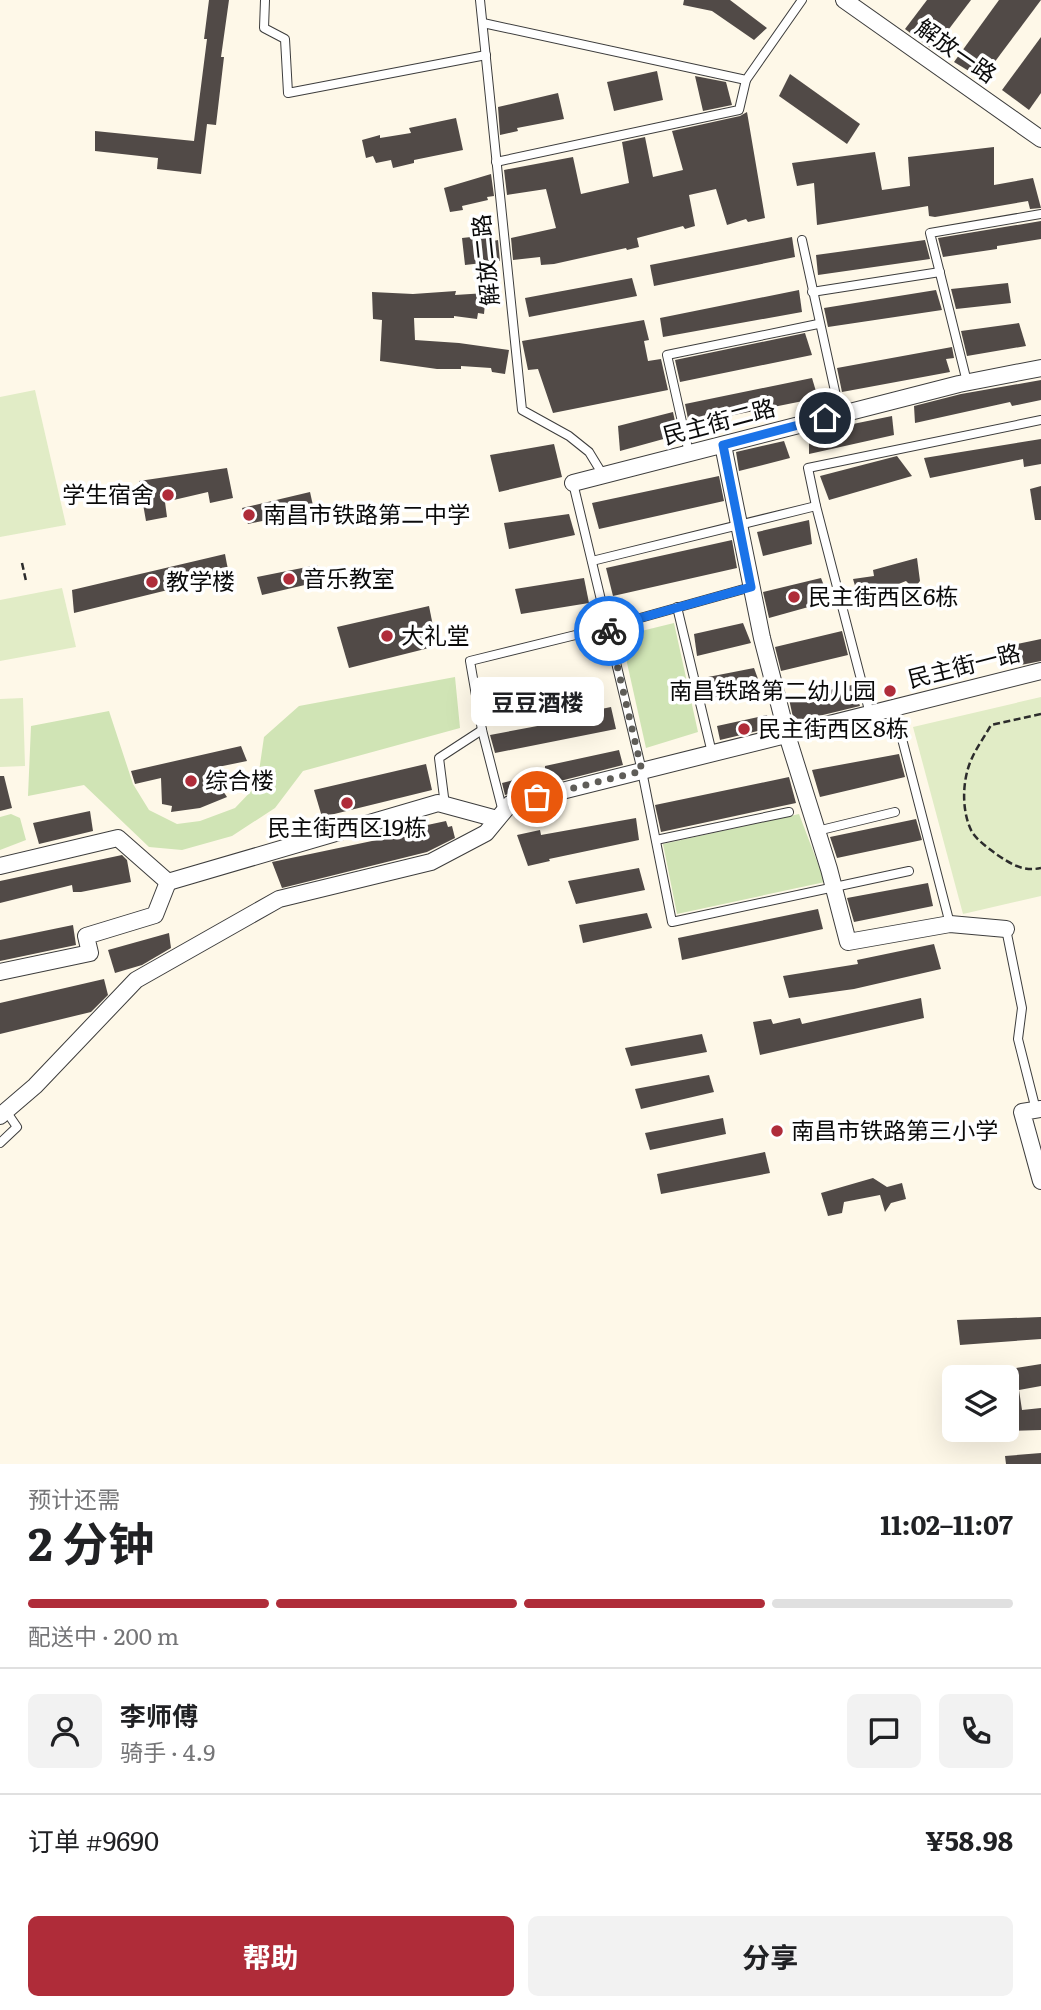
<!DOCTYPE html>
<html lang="zh">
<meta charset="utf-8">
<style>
:root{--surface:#fff;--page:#f2f2f2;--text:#202124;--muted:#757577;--line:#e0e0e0;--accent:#af2c39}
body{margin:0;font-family:Literata,"Noto Sans SC",serif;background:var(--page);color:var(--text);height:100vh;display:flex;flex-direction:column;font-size:26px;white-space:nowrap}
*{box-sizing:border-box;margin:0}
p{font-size:23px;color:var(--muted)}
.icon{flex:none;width:38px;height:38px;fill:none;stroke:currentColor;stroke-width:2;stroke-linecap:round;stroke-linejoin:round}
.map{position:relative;height:1464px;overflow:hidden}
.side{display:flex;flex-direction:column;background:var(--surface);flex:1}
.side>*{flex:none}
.fabs{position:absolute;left:942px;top:1365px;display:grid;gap:14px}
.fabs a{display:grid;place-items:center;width:77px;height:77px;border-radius:10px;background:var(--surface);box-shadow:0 7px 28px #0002;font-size:35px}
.pin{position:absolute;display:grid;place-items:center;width:60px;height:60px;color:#fff;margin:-30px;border:4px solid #fff;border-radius:50%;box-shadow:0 2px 7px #0007}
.courier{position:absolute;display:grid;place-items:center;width:70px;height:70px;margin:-35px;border:5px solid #1a73e8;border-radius:50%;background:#fff;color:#222;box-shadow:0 2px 9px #0007}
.bubble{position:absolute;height:49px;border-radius:10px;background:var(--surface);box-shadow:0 7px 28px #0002;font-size:23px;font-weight:700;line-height:49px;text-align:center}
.head em{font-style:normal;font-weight:700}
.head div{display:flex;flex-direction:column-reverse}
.head{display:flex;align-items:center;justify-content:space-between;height:119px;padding:0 28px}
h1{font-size:46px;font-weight:700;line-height:52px}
.bar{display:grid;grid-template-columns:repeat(4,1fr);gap:10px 7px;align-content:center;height:84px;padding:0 28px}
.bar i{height:9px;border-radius:5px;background:var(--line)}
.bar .current{background:var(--accent)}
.bar p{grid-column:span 4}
.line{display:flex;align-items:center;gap:18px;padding:0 28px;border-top:2px solid var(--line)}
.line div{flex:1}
.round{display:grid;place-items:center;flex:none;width:74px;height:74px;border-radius:10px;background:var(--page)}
.cta{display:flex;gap:14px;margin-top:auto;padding:14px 28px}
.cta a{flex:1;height:80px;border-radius:10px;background:var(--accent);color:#fff;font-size:28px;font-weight:700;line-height:80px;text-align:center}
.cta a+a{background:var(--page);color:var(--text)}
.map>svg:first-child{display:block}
.green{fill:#d0e4b5}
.pitch{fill:#e1ecc6}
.building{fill:#514a47}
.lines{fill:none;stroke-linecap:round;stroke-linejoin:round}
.service-casing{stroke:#3d3d3d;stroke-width:10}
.minor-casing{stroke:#3d3d3d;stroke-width:18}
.path{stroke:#2c2c2c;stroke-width:2.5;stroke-dasharray:7 3.5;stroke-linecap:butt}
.service{stroke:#fff;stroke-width:8}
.minor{stroke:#fff;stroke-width:16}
.done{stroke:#5f5d58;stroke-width:7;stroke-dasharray:0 12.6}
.route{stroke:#1a73e8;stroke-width:9}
.poi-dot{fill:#af2c39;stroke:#fff;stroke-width:2.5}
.labels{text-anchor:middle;stroke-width:7;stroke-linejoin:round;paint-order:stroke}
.street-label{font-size:23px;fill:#0a0a0a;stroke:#fff}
.poi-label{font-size:23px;fill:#0a0a0a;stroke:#fff;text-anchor:start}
</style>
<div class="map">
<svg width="1041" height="1464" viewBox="0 0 1041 1464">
<rect width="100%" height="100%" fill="#fef8e8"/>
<!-- green -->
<g class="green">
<path d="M 674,623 L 698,732 L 646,748 L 621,636 Z"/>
<path d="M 455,677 L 460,728 L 303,771 L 275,808 L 232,836 L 182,850 L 149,847 L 84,785 L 28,796 L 31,726 L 109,711 L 133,784 L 149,810 L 177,824 L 200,821 L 235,808 L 257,785 L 264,737 L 299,706 Z"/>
<path d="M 11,814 L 20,818 L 26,840 L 0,850 L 0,817 Z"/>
<path d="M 799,814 L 825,882 L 677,914 L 663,844 Z"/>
</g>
<!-- pitch -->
<g class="pitch">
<path d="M 35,390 L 66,525 L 0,537 L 0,397 Z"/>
<path d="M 62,588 L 76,647 L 0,661 L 0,600 Z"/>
<path d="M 1041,697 L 1041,896 L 963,914 L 913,727 Z"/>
<path d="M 23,698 L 25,766 L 0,767 L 0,699 Z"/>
</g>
<!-- building -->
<g class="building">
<path d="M 209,0 L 229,0 L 221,57 L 224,57 L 216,125 L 207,124 L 201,174 L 157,169 L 158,158 L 95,151 L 95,131 L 194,141 L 207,39 L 204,39 Z"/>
<path d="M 684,0 L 730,0 L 767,28 L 754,40 L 712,11 L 683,5 Z"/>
<path d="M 927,0 L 971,0 L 933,50 L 905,29 Z"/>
<path d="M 999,0 L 1041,0 L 982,79 L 954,62 Z"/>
<path d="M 1041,37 L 1041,93 L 1029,110 L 1002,90 Z"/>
<path d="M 657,71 L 663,100 L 614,111 L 607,82 Z"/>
<path d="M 790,74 L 860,124 L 847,144 L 779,96 Z"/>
<path d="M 695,76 L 726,82 L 732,105 L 703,111 Z"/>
<path d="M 558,93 L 564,119 L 517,128 L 518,131 L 500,135 L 498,107 Z"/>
<path d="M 747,112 L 765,218 L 748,222 L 746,219 L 727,225 L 716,189 L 689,195 L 695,226 L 685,229 L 683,226 L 637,238 L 639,247 L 627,250 L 626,248 L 554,264 L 541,265 L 540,257 L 513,260 L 511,238 L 556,228 L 546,189 L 507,195 L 504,170 L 573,157 L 581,194 L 629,183 L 622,142 L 645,137 L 653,177 L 683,170 L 672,131 L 740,116 Z"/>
<path d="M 456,118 L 463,150 L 414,160 L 414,163 L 393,168 L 391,160 L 376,163 L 373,156 L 366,158 L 362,140 L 380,135 L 380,138 L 411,133 L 409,128 Z"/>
<path d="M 994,147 L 994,185 L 1033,178 L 1041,208 L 1030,209 L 1028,201 L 935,217 L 929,216 L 928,206 L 817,225 L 814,183 L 797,186 L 792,163 L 875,152 L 882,190 L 910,186 L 908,157 Z"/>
<path d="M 491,174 L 494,196 L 487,197 L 488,200 L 462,206 L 463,210 L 450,212 L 444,188 Z"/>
<path d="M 1041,221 L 1041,239 L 997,246 L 997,249 L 943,257 L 938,238 Z"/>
<path d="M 489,235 L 489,242 L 498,240 L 500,261 L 465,265 L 462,238 Z"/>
<path d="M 792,237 L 795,257 L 654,286 L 650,265 Z"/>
<path d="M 925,240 L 930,259 L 818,275 L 816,255 Z"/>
<path d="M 632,278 L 637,296 L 529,317 L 525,298 Z"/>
<path d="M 1008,283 L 1011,303 L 956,309 L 951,289 Z"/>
<path d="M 799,290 L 802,312 L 663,337 L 660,318 Z"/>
<path d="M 936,290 L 942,310 L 828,327 L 824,308 Z"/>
<path d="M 456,291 L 455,295 L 486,293 L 484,314 L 478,313 L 477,319 L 454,316 L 454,318 L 414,318 L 415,340 L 459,343 L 509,350 L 505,374 L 492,372 L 491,368 L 461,366 L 461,369 L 437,369 L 380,361 L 382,320 L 373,319 L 372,292 L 413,294 Z"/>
<path d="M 644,320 L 649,340 L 644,341 L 648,361 L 661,359 L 668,390 L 553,413 L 538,369 L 528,370 L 522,341 Z"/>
<path d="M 1019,323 L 1026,346 L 967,356 L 961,331 Z"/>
<path d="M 805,333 L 812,355 L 680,382 L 675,360 Z"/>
<path d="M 952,347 L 954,358 L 946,359 L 950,372 L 842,392 L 837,368 Z"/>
<path d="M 812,378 L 818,398 L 689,424 L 685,404 Z"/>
<path d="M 1041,380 L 1041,400 L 1012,406 L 1010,402 L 915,423 L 914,406 L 961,394 Z"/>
<path d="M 673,412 L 678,435 L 620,451 L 618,426 Z"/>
<path d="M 892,416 L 894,435 L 809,454 L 809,433 Z"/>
<path d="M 1041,439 L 1041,464 L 1024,467 L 1023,459 L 930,478 L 924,458 Z"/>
<path d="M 784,441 L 790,458 L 739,471 L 736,452 Z"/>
<path d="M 554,444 L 562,477 L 499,492 L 490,455 Z"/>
<path d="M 897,456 L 912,476 L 829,500 L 820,476 Z"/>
<path d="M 227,468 L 233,498 L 210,503 L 208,492 L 165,502 L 167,517 L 146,521 L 139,481 Z"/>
<path d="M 719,476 L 724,501 L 599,529 L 592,503 Z"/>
<path d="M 1041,486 L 1041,520 L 1035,520 L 1030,489 Z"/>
<path d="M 310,492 L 314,510 L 248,524 L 242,508 Z"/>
<path d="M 569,514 L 575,535 L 509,549 L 504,523 Z"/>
<path d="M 809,520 L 812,544 L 763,556 L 757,532 Z"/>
<path d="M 732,540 L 737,568 L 613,596 L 606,568 Z"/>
<path d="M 225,554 L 229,575 L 74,613 L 72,590 Z"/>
<path d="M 917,558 L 920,581 L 916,586 L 910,585 L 906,581 L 891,587 L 883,602 L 879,591 L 858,596 L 853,579 L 874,576 L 873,570 Z"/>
<path d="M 317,565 L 322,581 L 262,595 L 257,577 Z"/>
<path d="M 584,578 L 589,603 L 521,614 L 515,589 Z"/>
<path d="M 821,578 L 830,601 L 769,618 L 763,592 Z"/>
<path d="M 429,606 L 437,646 L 349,668 L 337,627 Z"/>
<path d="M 743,623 L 751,643 L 697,656 L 694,634 Z"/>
<path d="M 842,631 L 848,655 L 781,671 L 775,647 Z"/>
<path d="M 1041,639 L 1041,661 L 1016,666 L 1012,645 Z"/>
<path d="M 754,668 L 761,687 L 709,699 L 703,678 Z"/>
<path d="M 852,685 L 860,706 L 794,722 L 789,699 Z"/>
<path d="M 611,707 L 616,729 L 495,753 L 490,735 L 548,724 L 547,720 Z"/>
<path d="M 767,715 L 770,728 L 720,740 L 717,726 Z"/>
<path d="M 241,746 L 247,761 L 213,768 L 231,788 L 223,791 L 227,797 L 200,808 L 171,812 L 172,806 L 162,804 L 161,778 L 135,784 L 131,771 Z"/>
<path d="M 619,750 L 623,765 L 505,795 L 502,783 L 545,772 L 545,766 Z"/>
<path d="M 899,754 L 905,777 L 820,797 L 812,770 Z"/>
<path d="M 426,764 L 432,790 L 322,817 L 314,790 Z"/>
<path d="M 0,776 L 4,776 L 12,808 L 0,811 Z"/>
<path d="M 789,777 L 796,803 L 661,832 L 655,805 Z"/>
<path d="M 90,811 L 93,831 L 39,844 L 33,823 Z"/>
<path d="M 636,818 L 639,840 L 549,859 L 550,861 L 528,866 L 517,835 L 540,830 L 541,835 Z"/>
<path d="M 916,819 L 922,840 L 837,858 L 830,837 Z"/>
<path d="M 446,821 L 448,827 L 452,826 L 455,838 L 427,852 L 282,888 L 272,862 L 391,837 L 390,833 Z"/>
<path d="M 122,855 L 127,860 L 131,882 L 81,892 L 73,892 L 72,885 L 0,903 L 0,881 Z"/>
<path d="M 639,868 L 645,890 L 576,904 L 568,881 Z"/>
<path d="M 928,883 L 933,906 L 854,922 L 847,898 Z"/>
<path d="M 818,909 L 823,929 L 682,960 L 678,938 Z"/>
<path d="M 647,913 L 652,928 L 583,943 L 579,925 Z"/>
<path d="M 73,925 L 76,945 L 0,961 L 0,940 Z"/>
<path d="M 169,933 L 171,948 L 142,965 L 115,973 L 108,950 Z"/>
<path d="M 934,944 L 941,969 L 854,989 L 789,998 L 783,976 L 858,964 L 857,960 Z"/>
<path d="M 104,979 L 108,995 L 91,1012 L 0,1034 L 0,1003 Z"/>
<path d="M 921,998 L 924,1018 L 760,1055 L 753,1022 L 771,1019 L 773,1024 L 800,1018 L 802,1024 Z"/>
<path d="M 702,1034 L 707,1052 L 631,1066 L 625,1048 Z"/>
<path d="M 709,1075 L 714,1092 L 641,1109 L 635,1089 Z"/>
<path d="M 723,1118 L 726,1134 L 650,1150 L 645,1133 Z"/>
<path d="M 765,1152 L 770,1173 L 661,1194 L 657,1174 Z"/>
<path d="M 873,1178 L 887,1187 L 902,1183 L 906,1199 L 891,1203 L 885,1212 L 880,1195 L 844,1202 L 842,1213 L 828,1216 L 821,1193 Z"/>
<path d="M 1041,1317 L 1041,1339 L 960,1345 L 957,1320 Z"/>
<path d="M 1041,1364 L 1041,1386 L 1019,1390 L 1022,1410 L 1041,1408 L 1041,1430 L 1006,1431 L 1006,1373 L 1017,1373 L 1016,1368 Z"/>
<path d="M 1041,1453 L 1041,1464 L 1006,1464 L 1005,1456 Z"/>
</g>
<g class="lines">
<!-- service casing -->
<g class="service-casing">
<g id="service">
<path d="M 265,0 L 264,28 L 285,39 L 288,93 L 486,55"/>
<path d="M 480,0 L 522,410 L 569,436 L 589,452 L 603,475"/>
<path d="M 483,23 L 746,80 L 802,0"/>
<path d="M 496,162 L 739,110 L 746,80"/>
<path d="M 802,240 L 840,414"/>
<path d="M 812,292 L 940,272"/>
<path d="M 967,382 L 930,233 L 1041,214"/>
<path d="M 689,453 L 667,355 L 818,324"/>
<path d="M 573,483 L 642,771 L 672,922 L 909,871"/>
<path d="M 816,506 L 808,468 L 1041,420"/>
<path d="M 592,561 L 816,506 L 870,714"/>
<path d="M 677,607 L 712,753"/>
<path d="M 894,708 L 950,924"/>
<path d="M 445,805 L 439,758 L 482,730"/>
<path d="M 503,812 L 482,730 L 470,661 L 608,627 L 751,587"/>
<path d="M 817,831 L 895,812"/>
<path d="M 656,840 L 789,812"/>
<path d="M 1006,929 L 1022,1008 L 1018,1039 L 1036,1110"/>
<path d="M 0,1143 L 17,1127 L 6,1111"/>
</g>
</g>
<!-- minor casing -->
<g class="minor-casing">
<g id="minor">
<path d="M 844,0 L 1041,139"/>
<path d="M 723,445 L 762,638 L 787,735 L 829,869 L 848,942 L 950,924 L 1006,929"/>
<path d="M 573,483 L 959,384 L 1041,368"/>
<path d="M 0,866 L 118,838 L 168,882"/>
<path d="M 168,882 L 438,803 L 497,819"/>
<path d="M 0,972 L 90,953 L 86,936 L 155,915 L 168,882"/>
<path d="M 1041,1109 L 1022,1112 L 1041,1181"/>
<path d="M 0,1116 L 35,1086 L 136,980 L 279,899 L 431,862 L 486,833 L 510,804 L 1041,671"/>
</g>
</g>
<!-- path -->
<g class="path">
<path d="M 22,563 L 26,581"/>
<path d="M 1041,714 L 991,725 C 985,736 977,747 972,758 C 962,779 961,811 972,832 C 978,841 988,848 996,854 C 1011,864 1023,872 1041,868"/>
</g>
<!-- service -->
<use href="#service" class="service"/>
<!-- minor -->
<use href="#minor" class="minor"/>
</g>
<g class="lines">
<!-- done -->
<path class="done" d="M 537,797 L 642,771 L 609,631"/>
<!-- route -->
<path class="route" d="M 609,631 L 608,627 L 751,587 L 723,445 L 825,418"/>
</g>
<!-- markers -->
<g class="poi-dot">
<circle cx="168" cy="495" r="7"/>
<circle cx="249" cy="515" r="7"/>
<circle cx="289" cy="579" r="7"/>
<circle cx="152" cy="582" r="7"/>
<circle cx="794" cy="597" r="7"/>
<circle cx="387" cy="636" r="7"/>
<circle cx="890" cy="691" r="7"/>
<circle cx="744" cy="729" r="7"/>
<circle cx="191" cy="781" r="7"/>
<circle cx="347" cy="803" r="7"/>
<circle cx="777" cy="1131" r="7"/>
</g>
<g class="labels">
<!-- street labels -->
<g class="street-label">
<text transform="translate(956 51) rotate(35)" y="8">解放一路</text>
<text transform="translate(486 260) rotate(-96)" y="8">解放二路</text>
<text transform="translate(719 422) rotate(-15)" y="8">民主街二路</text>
<text transform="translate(964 666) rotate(-14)" y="8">民主街一路</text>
</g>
<!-- poi labels -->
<g class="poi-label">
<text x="154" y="503" text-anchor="end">学生宿舍</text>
<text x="263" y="523">南昌市铁路第二中学</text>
<text x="303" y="587">音乐教室</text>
<text x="166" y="590">教学楼</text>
<text x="808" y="605">民主街西区6栋</text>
<text x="401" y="644">大礼堂</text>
<text x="876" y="699" text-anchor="end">南昌铁路第二幼儿园</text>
<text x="758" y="737">民主街西区8栋</text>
<text x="205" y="789">综合楼</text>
<text x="347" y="836" text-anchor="middle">民主街西区19栋</text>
<text x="791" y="1139">南昌市铁路第三小学</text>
</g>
</g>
</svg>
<div class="fabs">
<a><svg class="icon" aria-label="layers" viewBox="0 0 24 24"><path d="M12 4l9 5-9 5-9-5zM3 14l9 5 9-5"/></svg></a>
</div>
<div class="pin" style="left:537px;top:797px;background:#ea580c"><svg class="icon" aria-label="bag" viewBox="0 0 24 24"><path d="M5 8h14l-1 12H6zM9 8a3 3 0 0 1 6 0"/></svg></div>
<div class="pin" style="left:825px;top:418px;background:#1f2937"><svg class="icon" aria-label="home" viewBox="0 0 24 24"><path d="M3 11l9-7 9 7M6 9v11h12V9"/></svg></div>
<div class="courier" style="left:609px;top:631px"><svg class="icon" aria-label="bike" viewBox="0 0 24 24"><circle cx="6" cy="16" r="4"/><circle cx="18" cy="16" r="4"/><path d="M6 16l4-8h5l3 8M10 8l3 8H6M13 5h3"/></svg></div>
<div class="bubble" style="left:471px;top:677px;width:133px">豆豆酒楼</div>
</div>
<section class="side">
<div class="head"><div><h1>2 分钟</h1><p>预计还需</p></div><em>11:02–11:07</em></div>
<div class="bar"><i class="current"></i><i class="current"></i><i class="current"></i><i></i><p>配送中 · 200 m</p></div>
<div class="line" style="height:126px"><a class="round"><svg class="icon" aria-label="person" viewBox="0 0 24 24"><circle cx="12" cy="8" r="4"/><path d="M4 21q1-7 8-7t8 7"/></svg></a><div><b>李师傅</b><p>骑手 · 4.9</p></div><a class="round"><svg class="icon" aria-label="chat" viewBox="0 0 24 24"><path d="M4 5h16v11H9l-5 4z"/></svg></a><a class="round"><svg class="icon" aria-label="phone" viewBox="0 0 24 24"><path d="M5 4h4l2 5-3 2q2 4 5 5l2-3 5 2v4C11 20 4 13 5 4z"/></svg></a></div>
<div class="line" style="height:91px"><div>订单 #9690</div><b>¥58.98</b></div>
<div class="cta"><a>帮助</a><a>分享</a></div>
</section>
